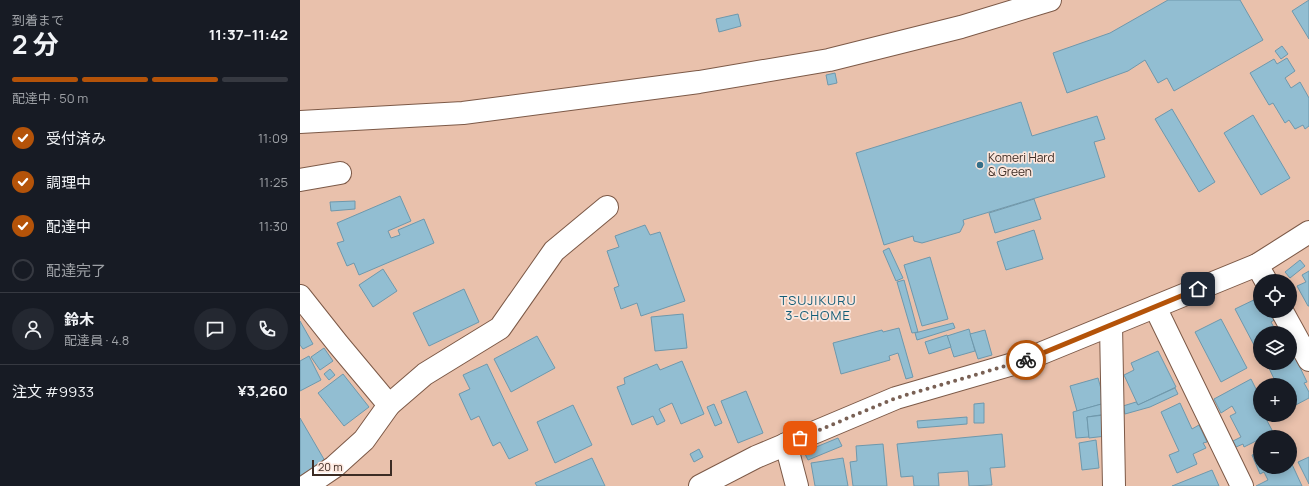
<!DOCTYPE html>
<html lang="ja">
<meta charset="utf-8">
<style>
:root{--surface:#171b24;--page:#242831;--text:#f1f3f6;--muted:#9ea1a6;--line:#363941;--accent:#b45309}
body{margin:0;font-family:Manrope,"Noto Sans JP",sans-serif;background:var(--page);color:var(--text);height:100vh;display:flex;flex-direction:column;font-size:15px;white-space:nowrap}
*{box-sizing:border-box;margin:0}
p{font-size:13px;color:var(--muted)}
.icon{flex:none;width:22px;height:22px;fill:none;stroke:currentColor;stroke-width:2;stroke-linecap:round;stroke-linejoin:round}
.map{position:relative;flex:1;overflow:hidden}
.panel{display:flex;flex-direction:column;background:var(--surface);width:300px}
.panel>*{flex:none}
.controls{position:absolute;left:953px;top:274px;display:grid;gap:8px}
.controls a{display:grid;place-items:center;width:44px;height:44px;border-radius:50%;background:var(--surface);box-shadow:0 2px 10px #0003;font-size:20px}
.scale{position:absolute;left:12px;bottom:10px;width:80px;box-sizing:border-box;padding-left:4px;border:2px solid #3c2c24;border-top:0;font-size:11px;line-height:14px;white-space:nowrap;color:#3c2c24;-webkit-text-stroke:3px #fce6dc;paint-order:stroke}
.pin{position:absolute;display:grid;place-items:center;width:34px;height:34px;color:#fff;margin:-17px;border-radius:8px;box-shadow:0 2px 6px #0006}
.courier{position:absolute;display:grid;place-items:center;width:40px;height:40px;margin:-20px;border:3px solid #b45309;border-radius:50%;background:#fff;color:#222;box-shadow:0 1px 5px #0007}
.overview em{font-style:normal;font-weight:700}
.overview div{display:flex;flex-direction:column-reverse}
.overview{display:flex;align-items:center;justify-content:space-between;height:68px;padding:0 12px}
h1{font-size:26px;font-weight:700;line-height:30px}
.bar{display:grid;grid-template-columns:repeat(4,1fr);gap:6px 4px;align-content:center;height:48px;padding:0 12px}
.bar i{height:5px;border-radius:3px;background:var(--line)}
.bar .selected{background:var(--accent)}
.bar p{grid-column:span 4}
.line{display:flex;align-items:center;gap:10px;padding:0 12px;border-top:1px solid var(--line)}
.line div{flex:1}
.round{display:grid;place-items:center;flex:none;width:42px;height:42px;border-radius:21px;background:var(--page)}
ol{padding:0 12px;list-style:none}
li{display:flex;align-items:center;gap:12px;height:44px}
li p{margin-inline-start:auto}
li .icon{padding:4px;border-radius:50%;background:var(--accent);color:#fff;stroke-width:4}
li:last-child{color:var(--muted)}
li i{width:22px;height:22px;border:2px solid var(--line);border-radius:50%}
main{display:flex;flex:1;min-height:0}
.map>svg:first-child{display:block}
.building{fill:#92bed2;stroke:#6e98ac}
.lines{fill:none;stroke-linecap:round;stroke-linejoin:round}
.minor-casing{stroke:#7c5947;stroke-width:24}
.primary-casing{stroke:#7c5947;stroke-width:24}
.minor{stroke:#fff;stroke-width:22}
.primary{stroke:#fff;stroke-width:22}
.done{stroke:#796054;stroke-width:4;stroke-dasharray:0 7.2}
.route{stroke:#b45309;stroke-width:5}
.poi-dot{fill:#356f88;stroke:#fce6dc;stroke-width:1.5}
.labels{text-anchor:middle;stroke-width:3.5;stroke-linejoin:round;paint-order:stroke}
.poi-label{font-size:12px;fill:#3c2c24;stroke:#fce6dc;text-anchor:start}
.neighbourhood-label{font-size:13px;letter-spacing:1px;fill:#135d77;stroke:#fce6dc}
</style>
<main>
<section class="panel">
<div class="overview"><div><h1>2 分</h1><p>到着まで</p></div><em>11:37–11:42</em></div>
<div class="bar"><i class="selected"></i><i class="selected"></i><i class="selected"></i><i></i><p>配達中 · 50 m</p></div>
<ol>
<li><svg class="icon" aria-label="check" viewBox="0 0 24 24"><path d="M5 12l5 5 9-10"/></svg>受付済み<p>11:09</p></li>
<li><svg class="icon" aria-label="check" viewBox="0 0 24 24"><path d="M5 12l5 5 9-10"/></svg>調理中<p>11:25</p></li>
<li><svg class="icon" aria-label="check" viewBox="0 0 24 24"><path d="M5 12l5 5 9-10"/></svg>配達中<p>11:30</p></li>
<li><i></i>配達完了</li>
</ol>
<div class="line" style="height:72px"><a class="round"><svg class="icon" aria-label="person" viewBox="0 0 24 24"><circle cx="12" cy="8" r="4"/><path d="M4 21q1-7 8-7t8 7"/></svg></a><div><b>鈴木</b><p>配達員 · 4.8</p></div><a class="round"><svg class="icon" aria-label="chat" viewBox="0 0 24 24"><path d="M4 5h16v11H9l-5 4z"/></svg></a><a class="round"><svg class="icon" aria-label="phone" viewBox="0 0 24 24"><path d="M5 4h4l2 5-3 2q2 4 5 5l2-3 5 2v4C11 20 4 13 5 4z"/></svg></a></div>
<div class="line" style="height:52px"><div>注文 #9933</div><b>¥3,260</b></div>
</section>
<div class="map">
<svg width="1009" height="486" viewBox="0 0 1009 486">
<rect width="100%" height="100%" fill="#e9c1ac"/>
<!-- building -->
<g class="building">
<path d="M 868,0 L 940,0 L 963,40 L 874,91 L 867,78 L 858,83 L 845,60 L 828,71 L 767,93 L 753,53 L 810,33 Z"/>
<path d="M 1009,0 L 1009,39 L 992,11 Z"/>
<path d="M 438,14 L 441,26 L 419,32 L 416,19 Z"/>
<path d="M 982,46 L 988,54 L 981,59 L 975,51 Z"/>
<path d="M 987,58 L 995,71 L 985,78 L 991,88 L 1000,82 L 1009,98 L 1009,126 L 1005,129 L 1003,125 L 995,129 L 989,120 L 985,123 L 973,103 L 969,105 L 950,73 L 974,59 L 977,64 Z"/>
<path d="M 535,73 L 537,83 L 528,85 L 526,75 Z"/>
<path d="M 721,102 L 732,136 L 797,116 L 805,139 L 794,142 L 805,177 L 663,220 L 664,224 L 660,232 L 622,243 L 614,241 L 613,236 L 584,245 L 556,153 Z"/>
<path d="M 872,109 L 915,182 L 899,192 L 855,119 Z"/>
<path d="M 953,115 L 990,178 L 961,195 L 924,133 Z"/>
<path d="M 100,196 L 111,221 L 88,231 L 91,238 L 100,235 L 98,230 L 124,219 L 134,243 L 59,275 L 54,263 L 47,266 L 37,243 L 44,241 L 37,223 Z"/>
<path d="M 734,199 L 741,219 L 695,233 L 689,213 Z"/>
<path d="M 55,201 L 55,209 L 31,211 L 30,202 Z"/>
<path d="M 345,225 L 350,235 L 360,232 L 385,301 L 341,316 L 337,303 L 321,309 L 314,288 L 319,286 L 307,251 L 319,247 L 315,236 Z"/>
<path d="M 734,230 L 743,259 L 706,270 L 697,242 Z"/>
<path d="M 589,248 L 603,278 L 596,281 L 583,251 Z"/>
<path d="M 630,257 L 648,319 L 622,326 L 604,265 Z"/>
<path d="M 1000,260 L 1005,266 L 990,278 L 985,272 Z"/>
<path d="M 83,269 L 97,291 L 73,307 L 59,285 Z"/>
<path d="M 1009,271 L 1009,306 L 1008,306 L 997,286 L 1006,282 L 1002,275 Z"/>
<path d="M 604,280 L 618,332 L 612,333 L 597,282 Z"/>
<path d="M 164,289 L 179,322 L 129,346 L 113,313 Z"/>
<path d="M 960,297 L 960,311 L 972,311 L 976,319 L 971,322 L 977,333 L 960,333 L 960,342 L 954,345 L 935,309 Z"/>
<path d="M 383,314 L 387,348 L 355,351 L 351,317 Z"/>
<path d="M 921,319 L 947,368 L 921,382 L 895,332 Z"/>
<path d="M 0,321 L 13,344 L 3,349 L 0,345 Z"/>
<path d="M 653,323 L 655,328 L 617,340 L 615,333 Z"/>
<path d="M 599,328 L 613,377 L 606,379 L 598,353 L 589,356 L 590,360 L 541,374 L 533,343 L 582,330 L 583,332 Z"/>
<path d="M 669,329 L 675,351 L 654,357 L 647,336 Z"/>
<path d="M 685,330 L 692,355 L 678,359 L 670,334 Z"/>
<path d="M 647,335 L 651,347 L 629,354 L 625,342 Z"/>
<path d="M 237,336 L 255,368 L 211,392 L 194,359 Z"/>
<path d="M 24,348 L 33,361 L 20,370 L 11,357 Z"/>
<path d="M 858,351 L 876,387 L 838,405 L 824,375 L 834,370 L 831,363 Z"/>
<path d="M 993,353 L 1007,382 L 1004,383 L 1009,392 L 1009,398 L 990,408 L 990,385 L 977,385 L 968,366 L 973,363 L 990,363 L 990,355 Z"/>
<path d="M 9,356 L 21,380 L 0,391 L 0,361 Z"/>
<path d="M 382,361 L 404,414 L 381,424 L 372,403 L 359,409 L 365,421 L 357,425 L 353,416 L 332,425 L 317,387 L 325,384 L 324,378 L 357,364 L 360,370 Z"/>
<path d="M 187,364 L 228,450 L 209,459 L 200,442 L 193,446 L 179,416 L 171,420 L 159,394 L 170,389 L 163,375 Z"/>
<path d="M 30,369 L 35,375 L 29,380 L 24,374 Z"/>
<path d="M 43,374 L 69,407 L 44,426 L 18,393 Z"/>
<path d="M 798,378 L 805,403 L 777,411 L 770,386 Z"/>
<path d="M 951,379 L 960,397 L 960,415 L 964,415 L 973,432 L 960,437 L 960,439 L 944,447 L 943,444 L 936,447 L 933,441 L 941,437 L 930,416 L 936,413 L 932,406 L 921,413 L 914,399 Z"/>
<path d="M 875,388 L 878,394 L 850,407 L 825,414 L 823,406 L 836,402 L 838,405 Z"/>
<path d="M 446,391 L 463,433 L 438,443 L 421,401 Z"/>
<path d="M 684,403 L 684,423 L 674,423 L 674,404 Z"/>
<path d="M 805,403 L 807,414 L 787,417 L 789,437 L 776,438 L 773,412 Z"/>
<path d="M 880,403 L 892,429 L 899,425 L 907,442 L 903,443 L 906,448 L 893,454 L 897,464 L 877,473 L 869,455 L 879,451 L 861,412 Z"/>
<path d="M 414,404 L 422,423 L 415,426 L 407,407 Z"/>
<path d="M 273,405 L 292,445 L 255,463 L 237,422 Z"/>
<path d="M 804,415 L 806,436 L 789,438 L 787,417 Z"/>
<path d="M 667,417 L 667,424 L 618,428 L 617,421 Z"/>
<path d="M 0,418 L 25,461 L 0,476 Z"/>
<path d="M 702,434 L 705,467 L 690,468 L 692,485 L 669,486 L 668,471 L 638,473 L 639,486 L 614,486 L 613,476 L 601,477 L 597,444 Z"/>
<path d="M 538,438 L 542,446 L 508,460 L 504,452 Z"/>
<path d="M 796,440 L 799,468 L 782,470 L 779,443 Z"/>
<path d="M 583,444 L 587,486 L 553,486 L 550,462 L 557,461 L 556,446 Z"/>
<path d="M 399,449 L 403,457 L 394,462 L 390,454 Z"/>
<path d="M 960,452 L 960,467 L 990,467 L 990,460 L 1002,486 L 956,486 L 968,480 L 964,472 L 960,474 L 952,455 Z"/>
<path d="M 1009,457 L 1009,484 L 998,462 Z"/>
<path d="M 292,458 L 305,486 L 237,486 L 235,483 Z"/>
<path d="M 543,458 L 548,486 L 515,486 L 511,463 Z"/>
<path d="M 912,470 L 919,486 L 872,486 Z"/>
</g>
<g class="lines">
<!-- minor casing -->
<g class="minor-casing">
<g id="minor">
<path d="M 0,122 L 163,113 L 399,82 L 529,60 L 661,27 L 750,0"/>
<path d="M 0,180 L 40,173"/>
<path d="M 957,265 L 966,281"/>
<path d="M 0,296 L 38,344 L 89,405"/>
<path d="M 855,307 L 942,486"/>
<path d="M 982,311 L 1009,360"/>
<path d="M 811,325 L 814,486"/>
<path d="M 486,444 L 497,486"/>
<path d="M 6,486 L 34,467 L 64,440 L 89,405 L 125,374 L 200,328 L 254,251 L 307,207"/>
</g>
</g>
<!-- primary casing -->
<g class="primary-casing">
<path id="primary" d="M 400,486 L 456,457 L 596,398 L 720,362 L 957,265 L 1009,232"/>
</g>
<!-- minor -->
<use href="#minor" class="minor"/>
<!-- primary -->
<use href="#primary" class="primary"/>
</g>
<g class="lines">
<!-- done -->
<path class="done" d="M 500,438 L 596,398 L 726,360"/>
<!-- route -->
<path class="route" d="M 726,360 L 898,289"/>
</g>
<!-- markers -->
<circle class="poi-dot" cx="680" cy="165" r="4"/>
<g class="labels">
<!-- poi labels -->
<g class="poi-label">
<text x="688" y="162">Komeri Hard<tspan x="688" dy="14">&amp; Green</tspan></text>
</g>
<!-- neighbourhood labels -->
<g class="neighbourhood-label">
<text x="518" y="305">TSUJIKURU<tspan x="518" dy="15">3-CHOME</tspan></text>
</g>
</g>
</svg>
<div class="controls">
<a><svg class="icon" aria-label="locate" viewBox="0 0 24 24"><circle cx="12" cy="12" r="6"/><path d="M12 2v4M12 18v4M2 12h4M18 12h4"/></svg></a>
<a><svg class="icon" aria-label="layers" viewBox="0 0 24 24"><path d="M12 4l9 5-9 5-9-5zM3 14l9 5 9-5"/></svg></a>
<a>+</a>
<a>−</a>
</div>
<div class="scale">20 m</div>
<div class="pin" style="left:500px;top:438px;background:#ea580c"><svg class="icon" aria-label="bag" viewBox="0 0 24 24"><path d="M5 8h14l-1 12H6zM9 8a3 3 0 0 1 6 0"/></svg></div>
<div class="pin" style="left:898px;top:289px;background:#1f2937"><svg class="icon" aria-label="home" viewBox="0 0 24 24"><path d="M3 11l9-7 9 7M6 9v11h12V9"/></svg></div>
<div class="courier" style="left:726px;top:360px"><svg class="icon" aria-label="bike" viewBox="0 0 24 24"><circle cx="6" cy="16" r="4"/><circle cx="18" cy="16" r="4"/><path d="M6 16l4-8h5l3 8M10 8l3 8H6M13 5h3"/></svg></div>
</div>
</main>
